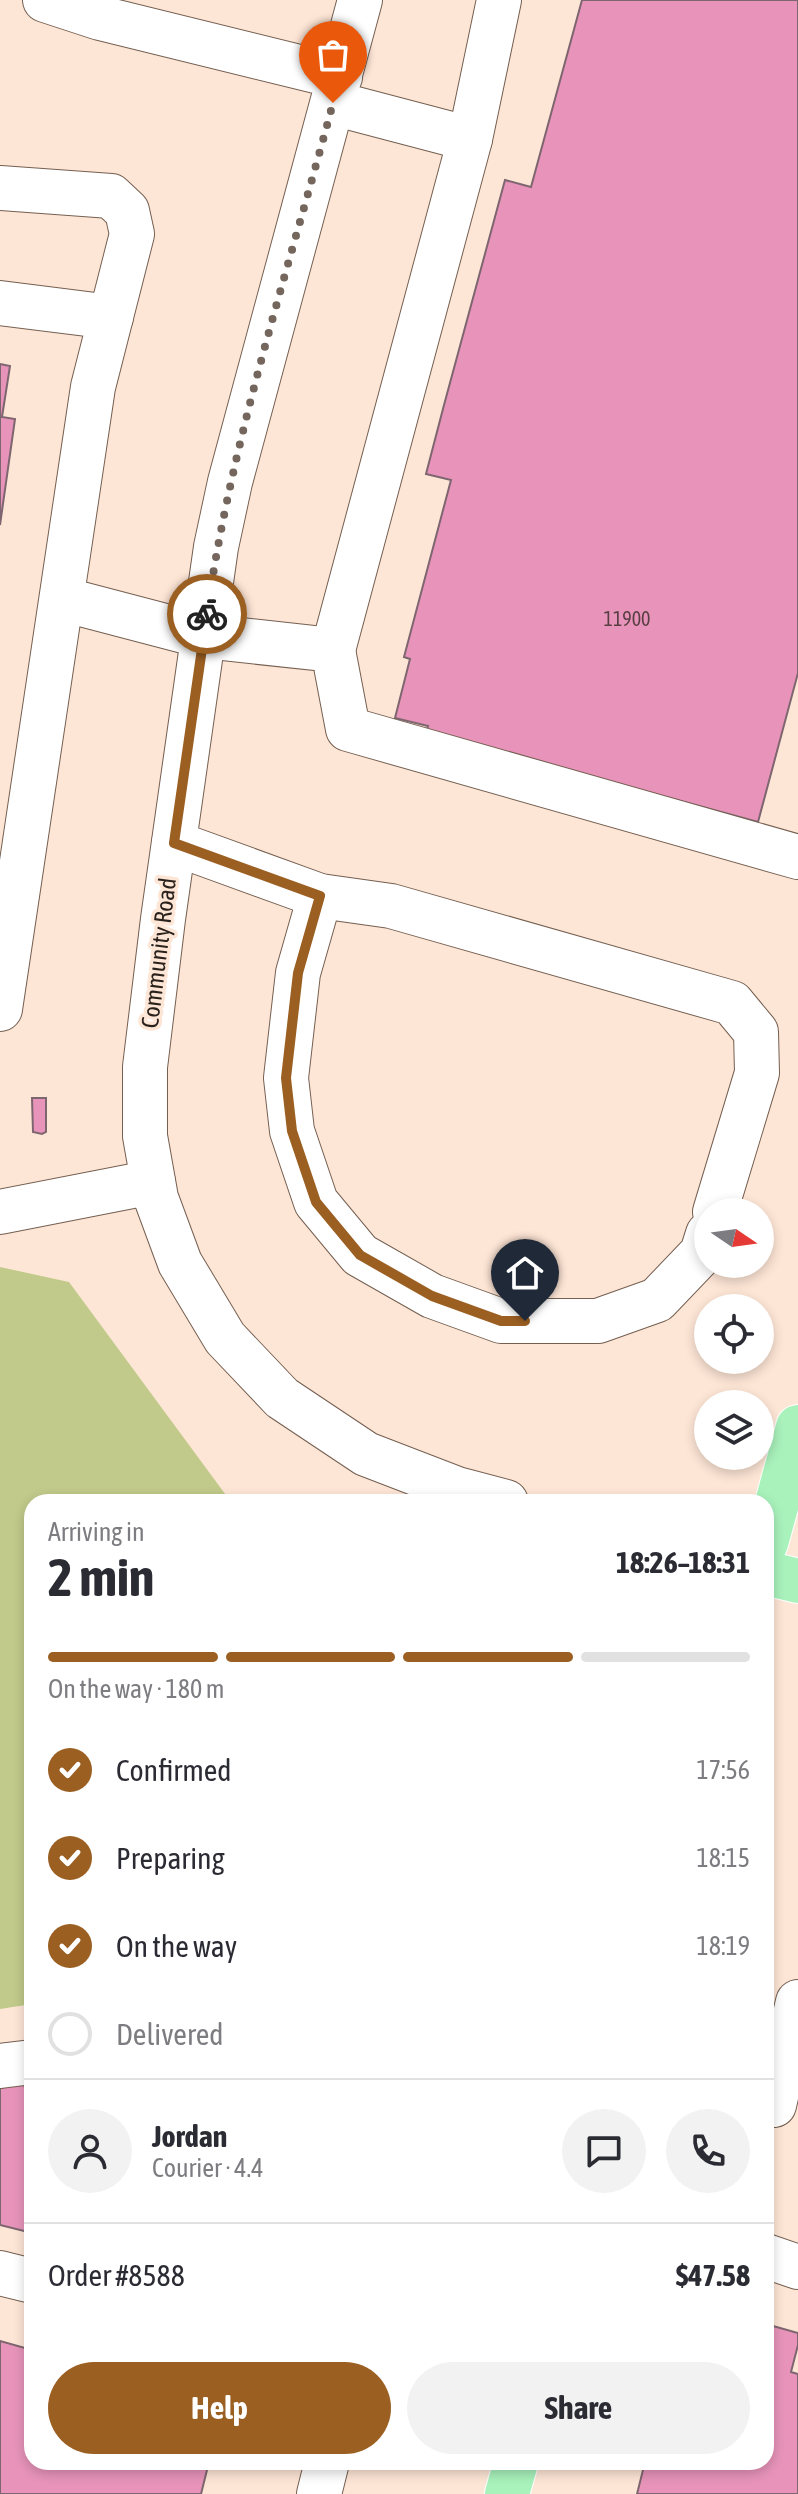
<!DOCTYPE html>
<meta charset="utf-8">
<style>
:root{--surface:#fff;--page:#f2f2f3;--text:#2b2b33;--muted:#7c7c81;--line:#e1e1e2;--accent:#9b5f22}
body{margin:0;font-family:"Asap Condensed",sans-serif;background:var(--page);color:var(--text);height:100vh;display:flex;flex-direction:column;font-size:30px;white-space:nowrap}
*{box-sizing:border-box;margin:0}
p{font-size:26px;color:var(--muted)}
.icon{flex:none;width:44px;height:44px;fill:none;stroke:currentColor;stroke-width:2;stroke-linecap:round;stroke-linejoin:round}
.map{position:relative;flex:1;overflow:hidden}
.panel{position:absolute;left:24px;top:1494px;width:750px;height:976px;display:flex;flex-direction:column;background:var(--surface);border-radius:24px;box-shadow:0 4px 12px #0003}
.panel>*{flex:none}
.needle{width:52px;rotate:103deg}
.tools{position:absolute;left:694px;top:1198px;display:grid;gap:16px}
.tools a{display:grid;place-items:center;width:80px;height:80px;border-radius:50%;background:var(--surface);box-shadow:0 4px 12px #0003;font-size:40px}
.pin{position:absolute;display:grid;place-items:center;width:68px;height:68px;color:#fff;margin:-82px -34px;border-radius:50% 50% 50% 0;rotate:-45deg;box-shadow:0 0 8px #0007}
.pin .icon{rotate:45deg}
.courier{position:absolute;display:grid;place-items:center;width:80px;height:80px;margin:-40px;border:6px solid #9b5f22;border-radius:50%;background:#fff;color:#222;box-shadow:0 2px 10px #0007}
.overview em{font-style:normal;font-weight:700}
.overview div{display:flex;flex-direction:column-reverse}
.overview{display:flex;align-items:center;justify-content:space-between;height:136px;padding:0 24px}
h1{font-size:52px;font-weight:700;line-height:60px}
.bar{display:grid;grid-template-columns:repeat(4,1fr);gap:12px 8px;align-content:center;height:96px;padding:0 24px}
.bar i{height:10px;border-radius:6px;background:var(--line)}
.bar .on{background:var(--accent)}
.bar p{grid-column:span 4}
.line{display:flex;align-items:center;gap:20px;padding:0 24px;border-top:2px solid var(--line)}
.line div{flex:1}
.round{display:grid;place-items:center;flex:none;width:84px;height:84px;border-radius:42px;background:var(--page)}
ol{padding:0 24px;list-style:none}
li{display:flex;align-items:center;gap:24px;height:88px}
li p{margin-inline-start:auto}
li .icon{padding:8px;border-radius:50%;background:var(--accent);color:#fff;stroke-width:4}
li:last-child{color:var(--muted)}
li i{width:44px;height:44px;border:4px solid var(--line);border-radius:50%}
.cta{display:flex;gap:16px;margin-top:auto;padding:16px 24px}
.cta a{flex:1;height:92px;border-radius:48px;background:var(--accent);color:#fff;font-size:32px;font-weight:700;line-height:92px;text-align:center}
.cta a+a{background:var(--page);color:var(--text)}
.map>svg:first-child{display:block}
.green{fill:#c1ca8a}
.building{fill:#e894ba;stroke:#7e6670;stroke-width:2}
.lines{fill:none;stroke-linecap:round;stroke-linejoin:round}
.minor-casing{stroke:#745f51;stroke-width:46}
.major-casing{stroke:#fff;stroke-width:46}
.minor{stroke:#fff;stroke-width:44}
.major{stroke:#a9f2bc;stroke-width:44}
.done{stroke:#74665c;stroke-width:8;stroke-dasharray:0 14.4}
.route{stroke:#9b5f22;stroke-width:10}
.labels{text-anchor:middle;stroke-width:7;stroke-linejoin:round;paint-order:stroke}
.number-label{font-size:20px;fill:#593e43}
.street-label{font-size:24px;fill:#29211b;stroke:#fee6d6}
</style>
<div class="map">
<svg width="798" height="2494" viewBox="0 0 798 2494">
<rect width="100%" height="100%" fill="#fee6d6"/>
<!-- green -->
<path class="green" d="M 0,1267 L 69,1282 L 231,1502 L 32,1502 L 32,2004 L 0,2009 Z"/>
<!-- building -->
<g class="building">
<path d="M 582,0 L 798,0 L 798,673 L 758,822 L 426,732 L 428,726 L 395,718 L 410,659 L 404,657 L 451,480 L 426,474 L 444,405 L 505,180 L 531,187 Z"/>
<path d="M 0,364 L 10,366 L 2,417 L 15,419 L 0,525 Z"/>
<path d="M 32,1098 L 46,1098 L 46,1132 L 42,1134 L 33,1132 Z"/>
<path d="M 24,2083 L 32,2125 L 32,2233 L 0,2225 L 0,2088 Z"/>
<path d="M 766,2324 L 798,2333 L 798,2345 L 791,2372 L 798,2374 L 798,2494 L 637,2494 L 645,2462 L 766,2462 Z"/>
<path d="M 0,2341 L 32,2350 L 32,2462 L 209,2462 L 201,2494 L 0,2494 Z"/>
</g>
<g class="lines">
<!-- minor casing -->
<g class="minor-casing">
<g id="minor">
<path d="M 45,0 L 100,18 L 340,77"/>
<path d="M 360,0 L 230,482 L 216,547 L 163,919 L 145,1067 L 145,1136 L 156,1198 L 180,1263 L 225,1338 L 282,1398 L 366,1454 L 457,1489 L 506,1502"/>
<path d="M 333,103 L 470,139 L 333,650"/>
<path d="M 470,139 L 499,0"/>
<path d="M 0,188 L 111,196 L 127,211 L 132,234 L 93,387 L 0,1009"/>
<path d="M 0,303 L 111,317"/>
<path d="M 62,599 L 203,636 L 333,650 L 348,729 L 798,857"/>
<path d="M 174,843 L 320,896 L 391,906 L 732,1003 L 756,1032 L 757,1073 L 715,1212"/>
<path d="M 320,896 L 298,973 L 286,1078 L 292,1131 L 316,1202 L 360,1255 L 432,1296 L 501,1321 L 598,1321 L 657,1300 L 702,1253 L 708,1234"/>
<path d="M 0,1212 L 153,1182"/>
<path d="M 0,2066 L 32,2062"/>
<path d="M 766,2103 L 774,2105 L 798,2002"/>
<path d="M 766,2256 L 798,2267"/>
<path d="M 0,2273 L 32,2281"/>
<path d="M 319,2494 L 327,2462"/>
</g>
</g>
<!-- major casing -->
<g class="major-casing">
<g id="major">
<path d="M 766,1543 L 798,1427"/>
<path d="M 766,1573 L 798,1581"/>
<path d="M 507,2494 L 516,2462"/>
</g>
</g>
<!-- minor -->
<use href="#minor" class="minor"/>
<!-- major -->
<use href="#major" class="major"/>
</g>
<g class="lines">
<!-- done -->
<path class="done" d="M 207,614 C 231,441 288,272 333,103"/>
<!-- route -->
<path class="route" d="M 207,614 L 174,843 L 320,896 L 298,973 L 286,1078 L 292,1131 L 316,1202 L 360,1255 L 432,1296 L 501,1321 L 525,1321"/>
</g>
<g class="labels">
<!-- number labels -->
<g class="number-label">
<text x="627" y="626">11900</text>
</g>
<!-- street labels -->
<g class="street-label">
<text transform="translate(159 953) rotate(-83)" y="8">Community Road</text>
</g>
</g>
</svg>
<div class="tools">
<a><svg class="needle" viewBox="-14 -14 28 28"><path d="M0-13l5 13h-10z" fill="#e53935"/><path d="M0 13l5-13h-10z" fill="#7c7c81"/></svg></a>
<a><svg class="icon" aria-label="locate" viewBox="0 0 24 24"><circle cx="12" cy="12" r="6"/><path d="M12 2v4M12 18v4M2 12h4M18 12h4"/></svg></a>
<a><svg class="icon" aria-label="layers" viewBox="0 0 24 24"><path d="M12 4l9 5-9 5-9-5zM3 14l9 5 9-5"/></svg></a>
</div>
<div class="pin" style="left:333px;top:103px;background:#ea580c"><svg class="icon" aria-label="bag" viewBox="0 0 24 24"><path d="M5 8h14l-1 12H6zM9 8a3 3 0 0 1 6 0"/></svg></div>
<div class="pin" style="left:525px;top:1321px;background:#1f2937"><svg class="icon" aria-label="home" viewBox="0 0 24 24"><path d="M3 11l9-7 9 7M6 9v11h12V9"/></svg></div>
<div class="courier" style="left:207px;top:614px"><svg class="icon" aria-label="bike" viewBox="0 0 24 24"><circle cx="6" cy="16" r="4"/><circle cx="18" cy="16" r="4"/><path d="M6 16l4-8h5l3 8M10 8l3 8H6M13 5h3"/></svg></div>
<section class="panel">
<div class="overview"><div><h1>2 min</h1><p>Arriving in</p></div><em>18:26–18:31</em></div>
<div class="bar"><i class="on"></i><i class="on"></i><i class="on"></i><i></i><p>On the way · 180 m</p></div>
<ol>
<li><svg class="icon" aria-label="check" viewBox="0 0 24 24"><path d="M5 12l5 5 9-10"/></svg>Confirmed<p>17:56</p></li>
<li><svg class="icon" aria-label="check" viewBox="0 0 24 24"><path d="M5 12l5 5 9-10"/></svg>Preparing<p>18:15</p></li>
<li><svg class="icon" aria-label="check" viewBox="0 0 24 24"><path d="M5 12l5 5 9-10"/></svg>On the way<p>18:19</p></li>
<li><i></i>Delivered</li>
</ol>
<div class="line" style="height:144px"><a class="round"><svg class="icon" aria-label="person" viewBox="0 0 24 24"><circle cx="12" cy="8" r="4"/><path d="M4 21q1-7 8-7t8 7"/></svg></a><div><b>Jordan</b><p>Courier · 4.4</p></div><a class="round"><svg class="icon" aria-label="chat" viewBox="0 0 24 24"><path d="M4 5h16v11H9l-5 4z"/></svg></a><a class="round"><svg class="icon" aria-label="phone" viewBox="0 0 24 24"><path d="M5 4h4l2 5-3 2q2 4 5 5l2-3 5 2v4C11 20 4 13 5 4z"/></svg></a></div>
<div class="line" style="height:104px"><div>Order #8588</div><b>$47.58</b></div>
<div class="cta"><a>Help</a><a>Share</a></div>
</section>
</div>
